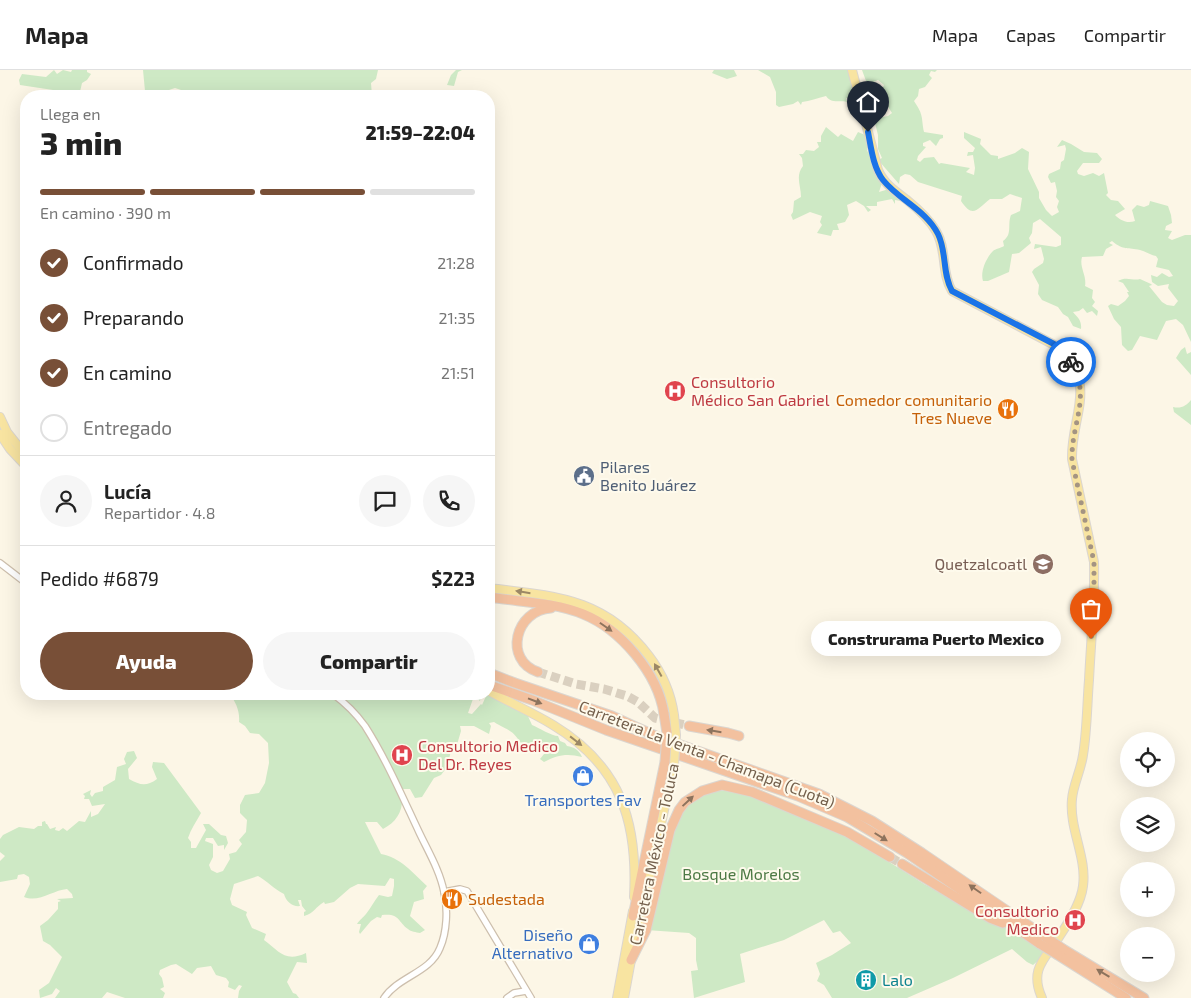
<!DOCTYPE html>
<html lang="es">
<meta charset="utf-8">
<style>
:root{--surface:#fff;--page:#f6f6f6;--text:#222;--muted:#767676;--line:#e0e0e0;--accent:#784f37}
body{margin:0;font-family:"Exo 2",sans-serif;background:var(--page);color:var(--text);height:100vh;display:flex;flex-direction:column;font-size:19px;white-space:nowrap}
*{box-sizing:border-box;margin:0}
p{font-size:16px;color:var(--muted)}
.icon{flex:none;width:28px;height:28px;fill:none;stroke:currentColor;stroke-width:2;stroke-linecap:round;stroke-linejoin:round}
.map{position:relative;flex:1;overflow:hidden}
.drawer{position:absolute;left:20px;top:20px;width:475px;height:610px;display:flex;flex-direction:column;background:var(--surface);border-radius:20px;box-shadow:0 5px 20px #0002}
.drawer>*{flex:none}
.fabs{position:absolute;left:1120px;top:662px;display:grid;gap:10px}
.fabs a{display:grid;place-items:center;width:55px;height:55px;border-radius:50%;background:var(--surface);box-shadow:0 5px 20px #0002;font-size:25px}
.pin{position:absolute;display:grid;place-items:center;width:42px;height:42px;color:#fff;margin:-51px -21px;border-radius:50% 50% 50% 0;rotate:-45deg;box-shadow:0 0 5px #0007}
.pin .icon{rotate:45deg}
.courier{position:absolute;display:grid;place-items:center;width:50px;height:50px;margin:-25px;border:4px solid #1a73e8;border-radius:50%;background:#fff;color:#222;box-shadow:0 1px 6px #0007}
.bubble{position:absolute;height:35px;border-radius:18px;background:var(--surface);box-shadow:0 5px 20px #0002;font-size:16px;font-weight:800;line-height:35px;text-align:center}
.overview em{font-style:normal;font-weight:800}
.overview div{display:flex;flex-direction:column-reverse}
.overview{display:flex;align-items:center;justify-content:space-between;height:85px;padding:0 20px}
h1{font-size:32px;font-weight:800;line-height:38px}
.bar{display:grid;grid-template-columns:repeat(4,1fr);gap:8px 5px;align-content:center;height:60px;padding:0 20px}
.bar i{height:6px;border-radius:4px;background:var(--line)}
.bar .active{background:var(--accent)}
.bar p{grid-column:span 4}
.line{display:flex;align-items:center;gap:12px;padding:0 20px;border-top:1px solid var(--line)}
.line div{flex:1}
.round{display:grid;place-items:center;flex:none;width:52px;height:52px;border-radius:26px;background:var(--page)}
ol{padding:0 20px;list-style:none}
li{display:flex;align-items:center;gap:15px;height:55px}
li p{margin-inline-start:auto}
li .icon{padding:5px;border-radius:50%;background:var(--accent);color:#fff;stroke-width:4}
li:last-child{color:var(--muted)}
li i{width:28px;height:28px;border:2px solid var(--line);border-radius:50%}
.cta{display:flex;gap:10px;margin-top:auto;padding:10px 20px}
.cta a{flex:1;height:58px;border-radius:30px;background:var(--accent);color:#fff;font-size:20px;font-weight:800;line-height:58px;text-align:center}
.cta a+a{background:var(--page);color:var(--text)}
header{display:flex;align-items:center;gap:30px;box-sizing:border-box;height:70px;padding:0 25px;background:var(--surface);border-bottom:1px solid var(--line)}
header strong{font-size:24px}
nav{display:flex;gap:28px;margin-inline-start:auto;font-size:18px}
.map>svg:first-child{display:block}
.green{fill:#cee9c5}
.lines{fill:none;stroke-linecap:round;stroke-linejoin:round}
.highway-tunnel{stroke:#dad0c0;stroke-width:9;stroke-dasharray:9 4.5;stroke-linecap:butt}
.minor-casing{stroke:#cdbfad;stroke-width:8}
.major-casing{stroke:#dbd6d0;stroke-width:10}
.highway-casing{stroke:#dbd6d0;stroke-width:11}
.minor{stroke:#fff;stroke-width:5.5}
.major{stroke:#f8e4a1;stroke-width:8}
.highway{stroke:#f3c19f;stroke-width:9}
.major-bridge-casing{stroke:#dbd6d0;stroke-width:10;stroke-linecap:butt}
.highway-bridge-casing{stroke:#dbd6d0;stroke-width:11;stroke-linecap:butt}
.major-bridge{stroke:#f8e4a1;stroke-width:8}
.highway-bridge{stroke:#f3c19f;stroke-width:9}
.oneway{fill:#9c8866}
.oneway2{fill:#8d735d}
.done{stroke:#a49482;stroke-width:5;stroke-dasharray:0 9}
.route{stroke:#1a73e8;stroke-width:6}
.labels{text-anchor:middle;stroke-width:4;stroke-linejoin:round;paint-order:stroke}
.health-label{font-size:16px;fill:#be3a42;stroke:#fefaec;text-anchor:start}
.food-label{font-size:16px;fill:#c56008;stroke:#fefaec;text-anchor:end}
.service-label{font-size:16px;fill:#4e5e75;stroke:#fefaec;text-anchor:start}
.education-label{font-size:16px;fill:#785e54;stroke:#fefaec;text-anchor:end}
.street-label{font-size:16px;fill:#74604c;stroke:#fefaec}
.shop-label{font-size:16px;fill:#366cbe;stroke:#fefaec}
.park-label{font-size:16px;fill:#4c7944;stroke:#fefaec}
.culture-label{font-size:16px;fill:#0d838f;stroke:#fefaec;text-anchor:start}
</style>
<header>
<strong>Mapa</strong>
<nav><a>Mapa</a><a>Capas</a><a>Compartir</a></nav>
</header>
<div class="map">
<svg width="1191" height="928" viewBox="0 0 1191 928">
<rect width="100%" height="100%" fill="#fcf6e6"/>
<!-- green -->
<g class="green">
<path d="M 54,0 L 57,4 L 63,0 L 71,2 L 72,0 L 87,0 L 87,2 L 91,4 L 87,10 L 82,13 L 79,26 L 69,26 L 53,20 L 20,15 L 19,10 L 22,4 L 46,7 Z"/>
<path d="M 143,0 L 378,0 L 376,9 L 371,13 L 372,26 L 209,26 L 196,25 L 175,18 L 166,21 L 163,25 L 161,22 L 153,25 L 145,21 Z"/>
<path d="M 456,0 L 462,0 L 458,2 L 454,16 L 447,15 L 451,5 Z"/>
<path d="M 714,0 L 734,0 L 737,6 L 727,9 L 712,3 Z"/>
<path d="M 758,0 L 855,0 L 855,18 L 853,20 L 856,24 L 852,29 L 846,28 L 847,32 C 840,30 831,34 826,26 C 817,28 810,31 802,32 L 801,35 L 798,31 L 793,34 L 779,37 L 776,35 L 776,22 L 770,7 Z"/>
<path d="M 862,0 L 937,0 L 935,2 L 931,1 L 929,5 L 932,8 L 925,17 L 919,19 L 918,26 L 914,31 C 924,46 921,46 924,62 L 943,65 L 943,68 L 940,69 L 936,76 L 930,70 L 923,73 L 923,76 L 926,77 L 918,86 L 917,90 L 920,92 L 924,88 L 934,87 L 939,94 L 941,93 L 970,98 L 966,102 L 974,105 L 975,98 L 973,85 L 967,86 L 968,82 L 973,82 L 975,78 L 964,68 L 964,62 L 981,69 L 980,74 L 991,85 L 998,86 L 998,89 L 1015,83 L 1022,78 L 1029,82 L 1028,99 L 1039,122 L 1039,128 L 1046,140 L 1052,146 L 1059,142 L 1057,137 L 1059,131 L 1056,127 L 1057,121 L 1055,112 L 1051,113 L 1048,107 L 1049,104 L 1060,99 L 1061,92 L 1064,90 L 1066,79 L 1065,75 L 1057,77 L 1062,70 L 1071,74 L 1084,82 L 1097,83 L 1102,89 L 1099,93 L 1083,93 L 1077,101 L 1078,104 L 1084,106 L 1093,103 L 1099,106 L 1104,103 L 1108,123 L 1106,125 L 1111,130 L 1118,131 L 1125,139 L 1115,145 C 1120,150 1127,154 1135,151 L 1132,140 L 1137,135 L 1144,137 L 1149,135 L 1150,131 L 1168,136 L 1171,145 L 1172,153 L 1166,156 L 1165,160 L 1172,161 L 1168,168 L 1172,170 L 1185,165 L 1191,165 L 1191,272 L 1183,255 L 1176,249 L 1166,251 L 1157,270 L 1140,266 L 1132,280 L 1128,281 L 1122,275 L 1121,257 L 1114,249 L 1108,236 L 1111,234 L 1118,236 L 1125,231 L 1129,226 L 1127,222 L 1129,222 L 1123,213 L 1118,211 C 1126,206 1133,211 1140,209 L 1151,214 L 1152,215 L 1149,216 L 1162,232 L 1167,235 L 1174,236 L 1178,231 L 1168,218 L 1169,214 L 1158,216 L 1152,212 L 1151,205 L 1157,207 L 1162,203 L 1169,207 L 1173,206 L 1169,200 L 1156,197 L 1158,189 L 1156,186 C 1150,185 1145,181 1140,180 C 1128,177 1124,181 1112,171 L 1109,173 L 1113,175 L 1106,179 L 1103,186 L 1082,187 C 1079,197 1087,206 1085,216 L 1093,220 L 1092,228 L 1095,232 L 1092,236 L 1098,241 L 1097,246 L 1092,241 L 1087,243 L 1083,238 L 1079,241 L 1073,242 C 1077,247 1082,250 1081,259 L 1073,256 L 1068,247 L 1063,244 L 1058,237 L 1042,230 L 1038,224 L 1039,215 L 1032,202 L 1034,199 L 1043,193 L 1044,189 L 1041,177 L 1034,179 L 1035,174 L 1056,177 L 1061,175 L 1061,167 L 1040,149 L 1033,153 L 1032,163 L 1029,168 L 1031,173 L 1019,183 L 1012,184 L 1009,202 L 988,211 L 983,211 C 980,202 986,188 993,181 C 995,179 1001,178 1004,176 L 1003,171 C 1013,164 1007,155 1011,145 L 1020,141 L 1022,128 L 1010,124 L 1002,129 L 990,129 C 977,139 973,149 961,131 L 962,126 L 918,112 L 910,105 L 905,104 L 900,107 L 899,114 L 879,91 L 882,113 L 879,122 L 889,119 L 899,125 L 901,131 L 895,130 L 895,134 L 892,129 L 877,132 L 877,136 L 866,136 L 871,140 L 868,142 L 864,136 L 856,131 L 847,135 L 849,145 L 845,152 L 837,154 L 839,160 L 833,160 L 831,166 L 817,163 L 822,155 L 820,152 L 822,146 L 810,142 L 793,150 L 791,145 L 793,142 L 794,131 L 801,127 C 801,116 795,106 803,96 L 802,88 L 799,84 L 803,84 L 806,80 L 814,81 L 819,77 L 817,72 L 821,72 L 821,66 L 826,57 L 838,67 L 841,64 L 853,71 L 858,62 L 865,65 L 867,68 L 867,81 L 878,90 L 882,88 L 878,79 L 878,65 L 874,49 L 888,46 L 892,43 L 880,24 L 884,15 L 878,10 L 871,13 L 866,11 Z"/>
<path d="M 1185,277 L 1187,284 L 1191,282 L 1191,305 L 1176,288 L 1181,280 Z"/>
<path d="M 1191,330 L 1191,355 L 1174,342 L 1173,337 C 1181,339 1186,336 1191,330 Z"/>
<path d="M 230,624 L 321,624 L 339,632 L 348,639 L 350,644 L 353,641 L 348,632 L 341,628 L 339,624 L 479,624 L 481,626 L 480,631 L 474,626 L 468,643 L 472,644 L 481,634 L 482,635 L 487,624 L 527,644 L 532,655 C 539,658 552,666 558,666 L 560,671 L 565,673 L 567,676 C 574,677 579,680 582,687 C 567,683 557,685 544,692 L 540,689 L 548,679 C 539,671 532,674 521,673 C 511,658 508,661 494,652 L 489,653 L 491,656 L 489,664 L 474,656 L 460,656 L 461,661 L 456,678 L 451,681 L 447,697 L 441,705 L 434,708 L 422,727 L 415,728 L 410,719 L 401,719 C 405,737 399,751 383,759 L 377,752 L 365,752 L 381,784 C 400,787 413,803 427,816 L 423,821 L 424,829 L 414,832 L 410,846 L 425,860 L 420,863 C 416,862 411,862 408,859 C 397,851 400,843 382,845 L 381,848 L 377,847 L 371,851 L 360,864 L 359,862 L 361,854 L 357,854 C 360,849 363,848 366,844 C 371,838 374,831 379,825 L 388,827 L 392,826 L 394,816 L 394,809 L 390,808 L 385,816 L 358,814 L 350,818 L 334,832 L 325,834 L 324,832 C 315,837 315,843 304,846 L 304,842 L 306,841 L 302,836 L 301,830 L 298,830 L 300,836 C 293,837 286,832 284,824 C 274,819 267,811 258,806 L 234,814 L 230,829 L 232,835 L 247,842 L 246,845 L 252,858 L 266,864 L 264,870 C 279,881 285,893 306,883 L 307,893 L 297,892 L 287,912 L 293,923 L 296,924 L 299,928 L 238,928 L 239,921 L 242,916 L 239,915 L 235,920 L 228,917 L 229,912 L 226,908 L 216,905 L 211,896 L 197,898 L 192,904 L 176,894 L 171,895 L 160,900 L 159,904 L 162,908 L 164,917 L 160,919 L 165,923 L 163,928 L 125,928 L 107,922 L 102,928 L 55,928 L 60,921 L 56,918 L 52,924 L 40,928 L 39,920 L 49,913 L 62,887 L 50,875 L 43,871 L 40,856 L 48,850 L 58,839 L 58,832 L 61,831 L 57,829 L 73,828 L 72,824 L 67,819 C 53,820 39,833 24,827 L 30,814 L 29,807 L 24,804 L 18,805 L 17,809 L 0,812 L 0,791 L 5,786 L 0,782 L 0,769 L 3,765 L 19,757 L 34,759 L 38,756 L 42,756 L 42,752 L 45,751 L 46,754 L 47,754 L 50,759 L 56,757 L 55,760 L 59,761 L 63,758 L 67,761 L 79,751 L 85,752 L 91,741 L 91,747 L 98,744 L 105,734 L 92,736 L 89,729 L 84,729 L 85,726 L 83,724 L 91,720 L 90,724 L 92,727 L 95,723 L 103,721 L 103,717 L 115,710 L 117,697 L 126,694 L 124,689 L 127,682 L 134,681 L 137,688 L 128,699 L 129,709 C 140,715 146,717 157,709 L 152,697 L 153,692 L 164,693 L 201,743 C 196,752 191,759 188,768 L 191,772 L 191,778 L 196,778 L 206,760 L 203,754 L 209,754 L 221,765 L 226,766 L 228,773 L 224,780 L 224,775 L 218,776 L 213,768 L 206,768 L 205,771 L 213,774 L 213,787 L 209,795 L 211,800 L 217,803 L 223,801 L 230,789 L 229,784 L 236,782 L 242,774 L 239,770 L 246,762 L 247,750 L 240,743 L 240,735 L 245,725 L 259,723 L 265,713 L 269,693 L 268,673 L 259,664 L 250,663 L 245,656 L 239,652 C 240,641 236,633 230,624 Z"/>
<path d="M 719,720 L 735,721 L 777,736 L 837,761 L 867,778 L 924,814 L 992,851 L 1010,857 L 1044,880 L 1039,890 L 1033,895 L 1027,892 L 1012,879 L 953,908 L 907,928 L 832,928 L 824,915 L 817,911 L 820,904 L 816,893 L 832,885 L 851,873 L 840,861 L 833,863 L 824,850 L 784,870 L 740,884 L 745,912 L 694,928 L 691,901 L 698,900 L 696,890 L 696,868 L 689,863 L 646,860 C 653,833 669,751 687,734 C 696,726 708,724 719,720 Z"/>
</g>
<g class="lines">
<!-- highway-tunnel -->
<g class="highway-tunnel">
<path d="M 538,602 L 576,614 L 604,619 L 627,626 L 638,632 L 655,648 L 689,656"/>
<path d="M 890,787 L 902,794"/>
</g>
<!-- minor casing -->
<g class="minor-casing">
<g id="minor">
<path d="M 0,493 L 26,513"/>
<path d="M 333,624 C 344,632 357,645 365,656 C 386,689 402,726 419,762 C 428,781 440,801 444,822 C 448,839 447,862 440,878 C 430,903 399,906 384,928"/>
<path d="M 444,822 L 460,819 L 467,821 L 531,928"/>
<path d="M 507,928 L 514,923 L 526,921"/>
</g>
</g>
<!-- major casing -->
<g class="major-casing">
<g id="major">
<path d="M 852,0 L 878,100 C 884,114 895,121 907,130 C 918,139 929,149 936,161 C 947,179 941,203 952,221 L 1060,278 C 1098,317 1071,345 1072,389 L 1094,492 C 1095,531 1091,570 1089,610 C 1087,635 1087,661 1083,685 C 1081,700 1073,715 1072,729 C 1069,759 1087,787 1083,816 C 1081,833 1069,852 1059,867 C 1045,889 1029,899 1042,928"/>
<path d="M 0,347 L 7,362 L 26,386"/>
<path d="M 0,364 L 10,379 L 26,396"/>
<path d="M 489,518 C 556,526 605,528 649,586 C 662,603 671,624 674,645"/>
<path d="M 489,621 C 510,633 532,642 553,655 C 621,696 638,752 634,827"/>
<path d="M 617,928 L 633,841"/>
<path d="M 624,928 L 631,890 L 674,695"/>
</g>
</g>
<!-- highway casing -->
<g class="highway-casing">
<g id="highway">
<path d="M 489,527 C 519,532 554,532 583,544 C 620,559 658,603 664,644"/>
<path d="M 538,602 C 503,590 515,540 551,538"/>
<path d="M 489,603 L 515,613 L 612,646 L 658,667 L 819,724 L 872,751 L 922,783 L 1044,866"/>
<path d="M 489,615 L 532,630 L 606,660 L 798,726 L 847,747 L 907,783 L 1040,874"/>
<path d="M 689,656 L 728,663 L 739,666"/>
<path d="M 902,794 L 990,848 L 1003,853"/>
<path d="M 633,846 L 665,692"/>
<path d="M 1063,879 L 1144,928"/>
<path d="M 1058,885 L 1126,928"/>
<path d="M 631,890 L 646,860 L 670,760 L 679,740 L 685,732 L 702,721 L 722,715 L 752,722 L 847,762 L 890,787"/>
</g>
</g>
<!-- minor -->
<use href="#minor" class="minor"/>
<!-- major -->
<use href="#major" class="major"/>
<!-- highway -->
<use href="#highway" class="highway"/>
<!-- major-bridge casing -->
<g class="major-bridge-casing">
<path id="major-bridge" d="M 674,695 L 676,665 L 674,645"/>
</g>
<!-- highway-bridge casing -->
<g class="highway-bridge-casing">
<g id="highway-bridge">
<path d="M 664,644 L 667,663 L 665,692"/>
<path d="M 1044,866 L 1063,879"/>
<path d="M 1040,874 L 1058,885"/>
</g>
</g>
<!-- major-bridge -->
<use href="#major-bridge" class="major-bridge"/>
<!-- highway-bridge -->
<use href="#highway-bridge" class="highway-bridge"/>
</g>
<!-- one-way arrows -->
<defs><path id="oneway-solid" d="M-6-.8H1V-3.2L6.5 0L1 3.2V.8H-6Z" transform="scale(1.25)"/></defs>
<g class="oneway">
<use href="#oneway-solid" transform="translate(523 522) rotate(-171)"/>
<use href="#oneway-solid" transform="translate(658 600) rotate(-119)"/>
<use href="#oneway-solid" transform="translate(576 671) rotate(38)"/>
</g>
<g class="oneway2">
<use href="#oneway-solid" transform="translate(606 557) rotate(35)"/>
<use href="#oneway-solid" transform="translate(535 631) rotate(21)"/>
<use href="#oneway-solid" transform="translate(714 661) rotate(-171)"/>
<use href="#oneway-solid" transform="translate(688 731) rotate(-43)"/>
<use href="#oneway-solid" transform="translate(881 767) rotate(32)"/>
<use href="#oneway-solid" transform="translate(975 819) rotate(-145)"/>
<use href="#oneway-solid" transform="translate(1103 903) rotate(-149)"/>
</g>
<g class="lines">
<!-- done -->
<path class="done" d="M 1071,292 C 1092,327 1071,353 1072,390 L 1094,492 L 1094,534 L 1091,569"/>
<!-- route -->
<path class="route" d="M 868,62 C 871,77 873,97 883,110 C 899,130 926,140 938,164 C 947,182 942,203 952,221 L 1054,274 L 1064,282 L 1071,292"/>
</g>
<!-- icons -->
<defs>
<g id="hospital-disc" transform="scale(1.125)"><circle r="9.5" fill="#e0444e" stroke="#fefaec"/><path d="M-5-5h3v3.5h4V-5h3V5h-3V1.5h-4V5h-3Z" fill="#fff"/></g>
<g id="restaurant-disc" transform="scale(1.125)"><circle r="9.5" fill="#e8710a" stroke="#fefaec"/><path d="M-5-6h1v4h1v-4h1v4h1v-4h1v5L-1.5 .5V6h-2V.5L-5-1ZM5-6V6H3V1.5H1.5Q1.5-4 5-6Z" fill="#fff"/></g>
<g id="civic-disc" transform="scale(1.125)"><circle r="9.5" fill="#5c6f8a" stroke="#fefaec"/><path d="M-.6-6.5H3V-4.5H.6V-3L4-1V1h2V6H-6V1h2V-1L-.6-3ZM-1.2 2.5V6h2.4V2.5Z" fill="#fff"/></g>
<g id="school-disc" transform="scale(1.125)"><circle r="9.5" fill="#8d6e63" stroke="#fefaec"/><path d="M0-5L7-2L0 1L-7-2ZM-4 1L0 2.5L4 1V4Q0 6-4 4Z" fill="#fff"/></g>
<g id="shop-disc" transform="scale(1.125)"><circle r="9.5" fill="#3f7fe0" stroke="#fefaec"/><path d="M-5-2.5h2.3a2.7 3.5 0 0 1 5.4 0H5L5.5 6h-11ZM-1.5-2.5h3a1.5 2.3 0 0 0-3 0Z" fill="#fff"/></g>
<g id="building-disc" transform="scale(1.125)"><circle r="9.5" fill="#0f9aa8" stroke="#fefaec"/><path d="M-4-6H4V6H1V3H-1V6H-4ZM-2.5-4.3h1.7v1.8h-1.7ZM.8-4.3h1.7v1.8H.8ZM-2.5-1h1.7V.8h-1.7ZM.8-1h1.7V.8H.8Z" fill="#fff"/></g>
</defs>
<g fill-rule="evenodd">
<use href="#hospital-disc" x="675" y="321"/>
<use href="#restaurant-disc" x="1008" y="339"/>
<use href="#civic-disc" x="584" y="406"/>
<use href="#school-disc" x="1043" y="494"/>
<use href="#hospital-disc" x="402" y="685"/>
<use href="#shop-disc" x="583" y="706"/>
<use href="#restaurant-disc" x="452" y="829"/>
<use href="#hospital-disc" x="1075" y="850"/>
<use href="#shop-disc" x="589" y="874"/>
<use href="#building-disc" x="866" y="910"/>
</g>
<g class="labels">
<!-- health labels -->
<g class="health-label">
<text x="691" y="318">Consultorio<tspan x="691" dy="18">Médico San Gabriel</tspan></text>
<text x="418" y="682">Consultorio Medico<tspan x="418" dy="18">Del Dr. Reyes</tspan></text>
<text x="1059" y="847" text-anchor="end">Consultorio<tspan x="1059" dy="18">Medico</tspan></text>
</g>
<!-- food labels -->
<g class="food-label">
<text x="992" y="336">Comedor comunitario<tspan x="992" dy="18">Tres Nueve</tspan></text>
<text x="468" y="835" text-anchor="start">Sudestada</text>
</g>
<!-- service labels -->
<g class="service-label">
<text x="600" y="403">Pilares<tspan x="600" dy="18">Benito Juárez</tspan></text>
</g>
<!-- education labels -->
<g class="education-label">
<text x="1027" y="500">Quetzalcoatl</text>
</g>
<!-- street labels -->
<g class="street-label">
<text transform="translate(707 684) rotate(21)" y="6">Carretera La Venta - Chamapa (Cuota)</text>
<text transform="translate(654 784) rotate(-78)" y="6">Carretera México - Toluca</text>
</g>
<!-- shop labels -->
<g class="shop-label">
<text x="583" y="736">Transportes Fav</text>
<text x="573" y="871" text-anchor="end">Diseño<tspan x="573" dy="18">Alternativo</tspan></text>
</g>
<!-- park labels -->
<g class="park-label">
<text x="741" y="810">Bosque Morelos</text>
</g>
<!-- culture labels -->
<g class="culture-label">
<text x="882" y="916">Lalo</text>
</g>
</g>
</svg>
<div class="fabs">
<a><svg class="icon" aria-label="locate" viewBox="0 0 24 24"><circle cx="12" cy="12" r="6"/><path d="M12 2v4M12 18v4M2 12h4M18 12h4"/></svg></a>
<a><svg class="icon" aria-label="layers" viewBox="0 0 24 24"><path d="M12 4l9 5-9 5-9-5zM3 14l9 5 9-5"/></svg></a>
<a>+</a>
<a>−</a>
</div>
<div class="pin" style="left:1091px;top:569px;background:#ea580c"><svg class="icon" aria-label="bag" viewBox="0 0 24 24"><path d="M5 8h14l-1 12H6zM9 8a3 3 0 0 1 6 0"/></svg></div>
<div class="pin" style="left:868px;top:62px;background:#1f2937"><svg class="icon" aria-label="home" viewBox="0 0 24 24"><path d="M3 11l9-7 9 7M6 9v11h12V9"/></svg></div>
<div class="courier" style="left:1071px;top:292px"><svg class="icon" aria-label="bike" viewBox="0 0 24 24"><circle cx="6" cy="16" r="4"/><circle cx="18" cy="16" r="4"/><path d="M6 16l4-8h5l3 8M10 8l3 8H6M13 5h3"/></svg></div>
<div class="bubble" style="left:811px;top:551px;width:250px">Construrama Puerto Mexico</div>
<section class="drawer">
<div class="overview"><div><h1>3 min</h1><p>Llega en</p></div><em>21:59–22:04</em></div>
<div class="bar"><i class="active"></i><i class="active"></i><i class="active"></i><i></i><p>En camino · 390 m</p></div>
<ol>
<li><svg class="icon" aria-label="check" viewBox="0 0 24 24"><path d="M5 12l5 5 9-10"/></svg>Confirmado<p>21:28</p></li>
<li><svg class="icon" aria-label="check" viewBox="0 0 24 24"><path d="M5 12l5 5 9-10"/></svg>Preparando<p>21:35</p></li>
<li><svg class="icon" aria-label="check" viewBox="0 0 24 24"><path d="M5 12l5 5 9-10"/></svg>En camino<p>21:51</p></li>
<li><i></i>Entregado</li>
</ol>
<div class="line" style="height:90px"><a class="round"><svg class="icon" aria-label="person" viewBox="0 0 24 24"><circle cx="12" cy="8" r="4"/><path d="M4 21q1-7 8-7t8 7"/></svg></a><div><b>Lucía</b><p>Repartidor · 4.8</p></div><a class="round"><svg class="icon" aria-label="chat" viewBox="0 0 24 24"><path d="M4 5h16v11H9l-5 4z"/></svg></a><a class="round"><svg class="icon" aria-label="phone" viewBox="0 0 24 24"><path d="M5 4h4l2 5-3 2q2 4 5 5l2-3 5 2v4C11 20 4 13 5 4z"/></svg></a></div>
<div class="line" style="height:65px"><div>Pedido #6879</div><b>$223</b></div>
<div class="cta"><a>Ayuda</a><a>Compartir</a></div>
</section>
</div>
